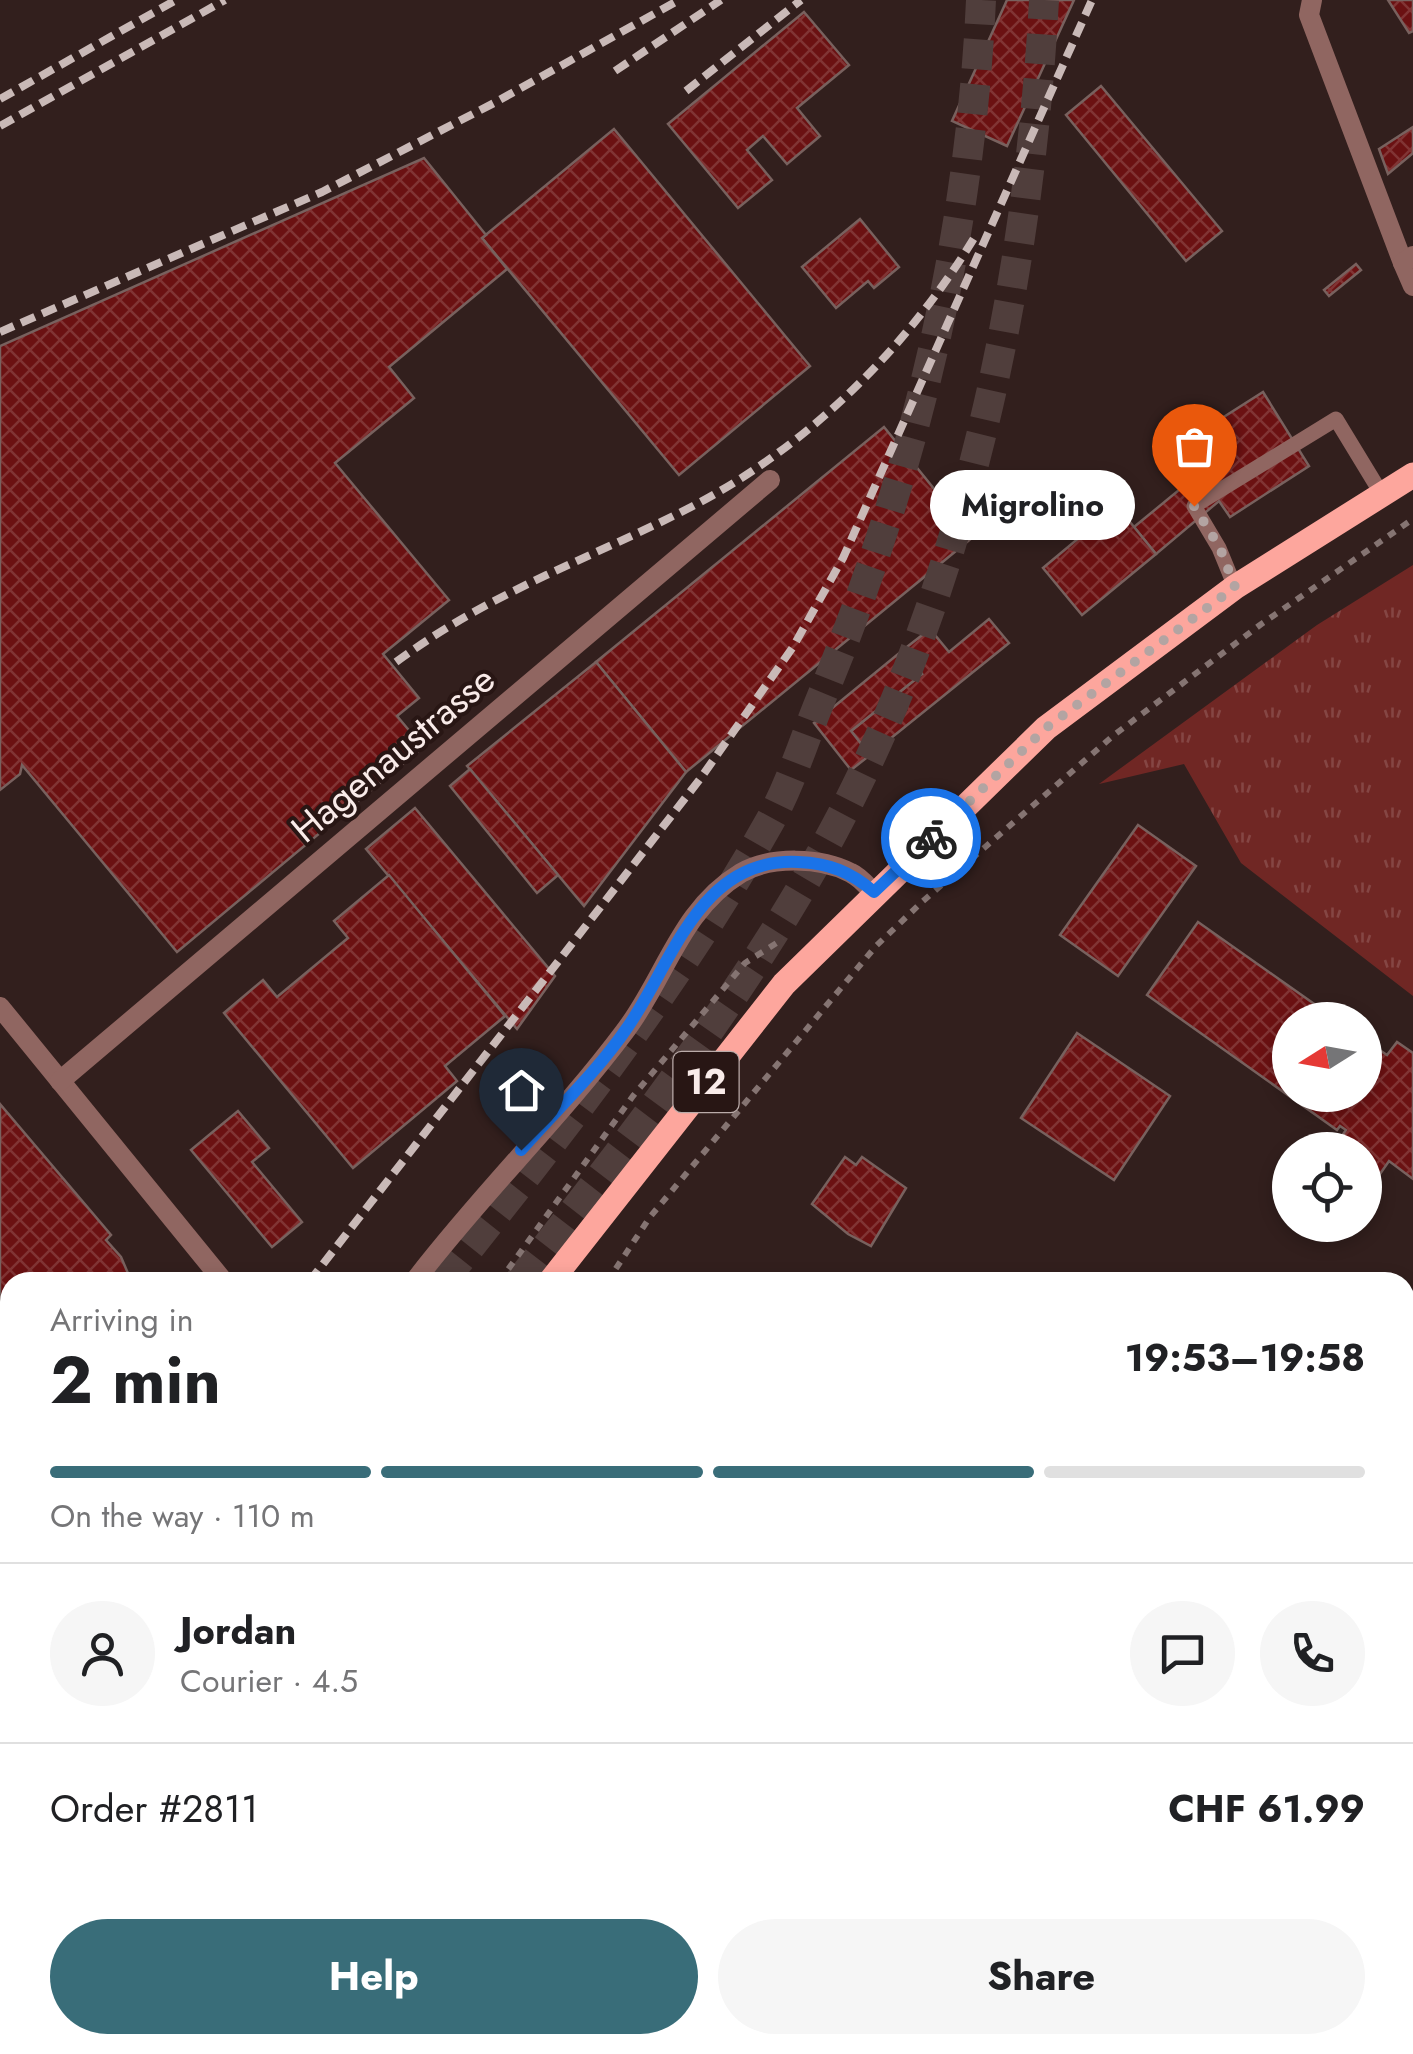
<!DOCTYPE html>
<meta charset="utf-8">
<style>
:root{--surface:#fff;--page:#f6f6f6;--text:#202124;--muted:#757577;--line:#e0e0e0;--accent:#396d79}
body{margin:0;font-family:Jost,sans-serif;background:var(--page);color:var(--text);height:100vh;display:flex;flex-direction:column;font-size:38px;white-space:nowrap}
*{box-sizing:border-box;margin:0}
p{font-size:32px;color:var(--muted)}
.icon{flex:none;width:55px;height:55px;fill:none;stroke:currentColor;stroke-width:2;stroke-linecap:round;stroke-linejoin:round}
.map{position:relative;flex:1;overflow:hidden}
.panel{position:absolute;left:0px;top:1272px;width:1415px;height:782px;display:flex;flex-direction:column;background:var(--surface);border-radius:30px 30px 0 0;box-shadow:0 5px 15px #0003}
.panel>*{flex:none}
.needle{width:65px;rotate:259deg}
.buttons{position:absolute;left:1272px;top:1002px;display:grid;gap:20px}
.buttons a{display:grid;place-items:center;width:110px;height:110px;border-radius:50%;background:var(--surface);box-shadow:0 5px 15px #0003;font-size:50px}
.pin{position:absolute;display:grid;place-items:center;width:85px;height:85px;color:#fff;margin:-102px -42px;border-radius:50% 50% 50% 0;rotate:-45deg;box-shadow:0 0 10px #0007}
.pin .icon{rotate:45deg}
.courier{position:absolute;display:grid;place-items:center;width:100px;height:100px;margin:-50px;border:8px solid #1a73e8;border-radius:50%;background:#fff;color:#222;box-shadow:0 2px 12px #0007}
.bubble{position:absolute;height:70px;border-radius:35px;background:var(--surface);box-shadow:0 5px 15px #0003;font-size:32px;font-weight:700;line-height:70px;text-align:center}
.head em{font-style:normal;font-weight:700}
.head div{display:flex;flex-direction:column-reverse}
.head{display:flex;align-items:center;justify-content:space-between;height:170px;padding:0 50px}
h1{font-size:65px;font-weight:700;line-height:75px}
.bar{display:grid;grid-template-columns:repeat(4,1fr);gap:15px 10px;align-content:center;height:120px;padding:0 50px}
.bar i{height:12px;border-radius:8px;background:var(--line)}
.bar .selected{background:var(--accent)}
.bar p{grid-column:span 4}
.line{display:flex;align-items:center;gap:25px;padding:0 50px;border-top:2px solid var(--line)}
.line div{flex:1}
.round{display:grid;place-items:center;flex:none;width:105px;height:105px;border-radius:52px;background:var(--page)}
.action{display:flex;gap:20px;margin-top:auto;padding:20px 50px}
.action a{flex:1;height:115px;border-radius:60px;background:var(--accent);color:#fff;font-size:40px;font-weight:700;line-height:115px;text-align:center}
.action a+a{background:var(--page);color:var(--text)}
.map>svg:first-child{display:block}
.grass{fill:url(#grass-tufts)}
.building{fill:url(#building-cross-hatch);stroke:#78615e;stroke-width:2.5}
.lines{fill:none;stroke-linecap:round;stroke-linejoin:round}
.motorway-tunnel{stroke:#503e3c;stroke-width:30;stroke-dasharray:30 15;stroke-linecap:butt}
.path{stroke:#857472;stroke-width:6;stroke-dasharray:8 8;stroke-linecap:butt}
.service{stroke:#906661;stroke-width:15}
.minor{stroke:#906661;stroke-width:20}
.tertiary{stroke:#906661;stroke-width:20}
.primary{stroke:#fda69d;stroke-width:25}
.rail{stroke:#c9b9b7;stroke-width:8;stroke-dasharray:15 8;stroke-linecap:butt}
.done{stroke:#b3a4a2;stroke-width:10;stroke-dasharray:0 18}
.route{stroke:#1a73e8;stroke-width:12}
.labels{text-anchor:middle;stroke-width:8;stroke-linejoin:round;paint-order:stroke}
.shield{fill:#281614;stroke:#baaba9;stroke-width:2.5}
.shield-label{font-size:35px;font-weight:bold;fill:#f9ebe9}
.street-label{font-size:38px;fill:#f9ebe9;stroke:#281614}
</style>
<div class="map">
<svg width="1413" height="2054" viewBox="0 0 1413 2054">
<defs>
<pattern id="grass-tufts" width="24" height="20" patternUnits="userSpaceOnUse" patternTransform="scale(2.5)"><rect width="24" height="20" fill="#702724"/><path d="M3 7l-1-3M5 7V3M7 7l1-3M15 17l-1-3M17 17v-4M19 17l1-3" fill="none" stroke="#854644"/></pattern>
<pattern id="building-cross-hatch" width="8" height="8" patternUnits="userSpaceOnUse" patternTransform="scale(2.5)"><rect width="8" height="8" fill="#6b1112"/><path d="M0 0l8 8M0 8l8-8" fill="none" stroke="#813434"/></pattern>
</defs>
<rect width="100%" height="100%" fill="#321f1d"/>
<!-- grass -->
<path class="grass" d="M 1413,565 L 1413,996 L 1241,863 L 1184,764 L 1099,784 L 1317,625 Z"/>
<!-- building -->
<g class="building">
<path d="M 1007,0 L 1074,0 L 1007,146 L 952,121 Z"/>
<path d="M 1388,0 L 1413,0 L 1413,31 L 1409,33 Z"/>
<path d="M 804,12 L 849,65 L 797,108 L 820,136 L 787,164 L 763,136 L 747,150 L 772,180 L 738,208 L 668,124 Z"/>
<path d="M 1101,86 L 1222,231 L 1186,261 L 1066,115 Z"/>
<path d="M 1413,127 L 1413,153 L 1388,174 L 1379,149 Z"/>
<path d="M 614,129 L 810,366 L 679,475 L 482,238 Z"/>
<path d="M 424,158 L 486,235 L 482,238 L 507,269 L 389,367 L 414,398 L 335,463 L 449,600 L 383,654 L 419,698 L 397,716 L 423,747 L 177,952 L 22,765 L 20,774 L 0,790 L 0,346 Z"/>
<path d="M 860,219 L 899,267 L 874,288 L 868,281 L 836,308 L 802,267 Z"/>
<path d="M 1356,264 L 1361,270 L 1329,296 L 1324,290 Z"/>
<path d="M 1263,392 L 1309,466 L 1230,517 L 1219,501 L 1156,554 L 1134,527 L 1201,472 L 1183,443 Z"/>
<path d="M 884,427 L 973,537 L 686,772 L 596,662 Z"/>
<path d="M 1117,506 L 1156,554 L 1082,615 L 1043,568 Z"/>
<path d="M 989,619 L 1009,643 L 870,755 L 851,731 L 922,674 L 903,650 L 930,629 L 949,652 Z"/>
<path d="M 903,650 L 922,674 L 851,731 L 870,755 L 851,770 L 814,723 Z"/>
<path d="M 596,662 L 686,772 L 584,906 L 467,766 Z"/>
<path d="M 470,769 L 558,875 L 537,893 L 450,786 Z"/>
<path d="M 415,808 L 555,976 L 517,1029 L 366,849 Z"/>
<path d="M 1138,825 L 1196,866 L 1118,976 L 1060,935 Z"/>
<path d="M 389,875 L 505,1016 L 445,1066 L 457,1081 L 353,1168 L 224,1013 L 263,980 L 277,997 L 348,938 L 334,921 Z"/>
<path d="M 1198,922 L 1337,1020 L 1290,1020 L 1290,1095 L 1365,1095 L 1365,1040 L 1387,1055 L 1397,1042 L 1413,1053 L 1413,1179 L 1389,1161 L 1380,1174 L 1365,1163 L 1365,1150 L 1347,1150 L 1337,1143 L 1346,1130 L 1340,1126 L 1337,1130 L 1147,995 Z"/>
<path d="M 1077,1033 L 1170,1096 L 1114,1180 L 1021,1118 Z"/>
<path d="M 0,1104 L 111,1235 L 106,1240 L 121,1257 L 130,1278 L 125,1282 L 10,1282 L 10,1353 L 0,1361 Z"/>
<path d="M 238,1111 L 269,1148 L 252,1162 L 302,1222 L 272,1247 L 191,1150 Z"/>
<path d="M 845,1157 L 856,1165 L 862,1157 L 906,1188 L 871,1246 L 848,1234 L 812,1204 Z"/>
<path d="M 1405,1710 L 1413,1716 L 1413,1812 L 1405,1806 Z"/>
<path d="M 589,2045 L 727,2045 L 740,2054 L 583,2054 Z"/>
<path d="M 1065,2045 L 1087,2045 L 1100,2054 L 1058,2054 Z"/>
</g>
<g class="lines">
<!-- motorway-tunnel -->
<g class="motorway-tunnel">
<path d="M 442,1282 C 559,1135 677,986 770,821 C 791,783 805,737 822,696 C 914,475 970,239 981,0"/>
<path d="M 519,1282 C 632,1137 747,992 834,830 C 967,582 1029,279 1044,0"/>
<path d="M 0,1750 L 10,1739"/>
<path d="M 0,1867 L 10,1852"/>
<path d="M 0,1973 L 10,1959"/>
<path d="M 60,2054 L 64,2045"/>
</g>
<!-- path -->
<g class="path">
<path d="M 499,1282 L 633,1096 L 745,963 L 783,939"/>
<path d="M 607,1282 L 650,1217 L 876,946 L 923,901 L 1114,735 L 1260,625 L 1413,519"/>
<path d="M 1405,1465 L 1413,1468"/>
<path d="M 1405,1625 L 1413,1623"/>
<path d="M 90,2054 L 94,2045"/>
<path d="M 177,2054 L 180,2045"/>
<path d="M 977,2054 L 984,2045"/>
<path d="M 1400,2054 L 1413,2041"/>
</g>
<!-- service -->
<g class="service">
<path d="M 1235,587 L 1219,548 L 1194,506 L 1336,419 L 1381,493"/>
<path d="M 384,2045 L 397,2054"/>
</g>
<!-- minor -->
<g class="minor">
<path d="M 1312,0 L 1309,15 L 1403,263"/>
<path d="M 1413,256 L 1403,263 L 1413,286"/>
<path d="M 0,1007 L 224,1282"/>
<path d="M 60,1081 L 770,480"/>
</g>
<!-- tertiary -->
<g class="tertiary">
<path d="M 414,1282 C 481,1194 560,1118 625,1031 C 666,977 680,910 741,873 C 770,856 821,857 851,873 C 860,877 867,886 874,893"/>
<path d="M 0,1767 L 10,1758"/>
</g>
<!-- primary -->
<g class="primary">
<path d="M 550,1282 L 784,984 L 1046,728 L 1235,587 L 1413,475"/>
<path d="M 133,2054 L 136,2045"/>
</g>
<!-- rail -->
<g class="rail">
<path d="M 615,71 L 721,0"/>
<path d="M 686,91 L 801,0"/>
<path d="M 0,99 L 176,0"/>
<path d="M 0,126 L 225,0"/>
<path d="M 0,332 L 322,192 L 494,103 L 679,0"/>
<path d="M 396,662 C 494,590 588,560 693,506 C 810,445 908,347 976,235"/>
<path d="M 309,1282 L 700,779 L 793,647 L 843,558 L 1092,0"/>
<path d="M 0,1542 L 10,1537"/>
</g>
</g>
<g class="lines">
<!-- done -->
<path class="done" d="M 931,838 L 1046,728 L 1235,587 L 1220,548 L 1194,506"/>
<!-- route -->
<path class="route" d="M 521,1150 C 556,1110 597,1072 627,1028 C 673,963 699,857 798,862 C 829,863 851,872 874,892 L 931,838"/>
</g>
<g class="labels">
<!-- shield labels -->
<rect class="shield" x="673.5" y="1052" width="65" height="60" rx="8"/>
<g class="shield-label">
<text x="706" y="1094">12</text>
</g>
<!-- street labels -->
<g class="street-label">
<text transform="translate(393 754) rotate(-40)" y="13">Hagenaustrasse</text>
</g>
</g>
</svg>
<div class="buttons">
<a><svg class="needle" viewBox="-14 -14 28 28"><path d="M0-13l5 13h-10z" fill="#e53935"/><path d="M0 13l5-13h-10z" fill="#757577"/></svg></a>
<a><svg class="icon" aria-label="locate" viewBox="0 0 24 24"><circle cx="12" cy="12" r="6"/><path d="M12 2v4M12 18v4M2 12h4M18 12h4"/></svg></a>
</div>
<div class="pin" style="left:1194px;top:506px;background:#ea580c"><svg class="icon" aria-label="bag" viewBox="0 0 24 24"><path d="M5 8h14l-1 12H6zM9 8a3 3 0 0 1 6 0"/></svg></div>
<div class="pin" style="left:521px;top:1150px;background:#1f2937"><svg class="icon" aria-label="home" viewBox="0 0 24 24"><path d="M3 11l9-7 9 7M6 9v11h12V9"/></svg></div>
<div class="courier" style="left:931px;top:838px"><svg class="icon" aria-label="bike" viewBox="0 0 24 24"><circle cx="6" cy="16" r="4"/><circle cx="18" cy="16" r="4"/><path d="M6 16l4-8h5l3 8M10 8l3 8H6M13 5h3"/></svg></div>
<div class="bubble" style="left:930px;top:470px;width:205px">Migrolino</div>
<section class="panel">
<div class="head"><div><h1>2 min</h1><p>Arriving in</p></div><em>19:53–19:58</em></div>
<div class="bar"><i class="selected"></i><i class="selected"></i><i class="selected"></i><i></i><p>On the way · 110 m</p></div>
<div class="line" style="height:180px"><a class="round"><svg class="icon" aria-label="person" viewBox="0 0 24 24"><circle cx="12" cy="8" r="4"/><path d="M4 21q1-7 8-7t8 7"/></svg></a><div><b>Jordan</b><p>Courier · 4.5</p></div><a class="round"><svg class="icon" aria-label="chat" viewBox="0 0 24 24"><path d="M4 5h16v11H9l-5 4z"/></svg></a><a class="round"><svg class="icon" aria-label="phone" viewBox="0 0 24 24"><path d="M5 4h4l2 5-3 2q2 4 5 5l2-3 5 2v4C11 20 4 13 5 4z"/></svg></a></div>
<div class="line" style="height:130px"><div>Order #2811</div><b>CHF 61.99</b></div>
<div class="action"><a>Help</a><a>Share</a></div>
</section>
</div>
